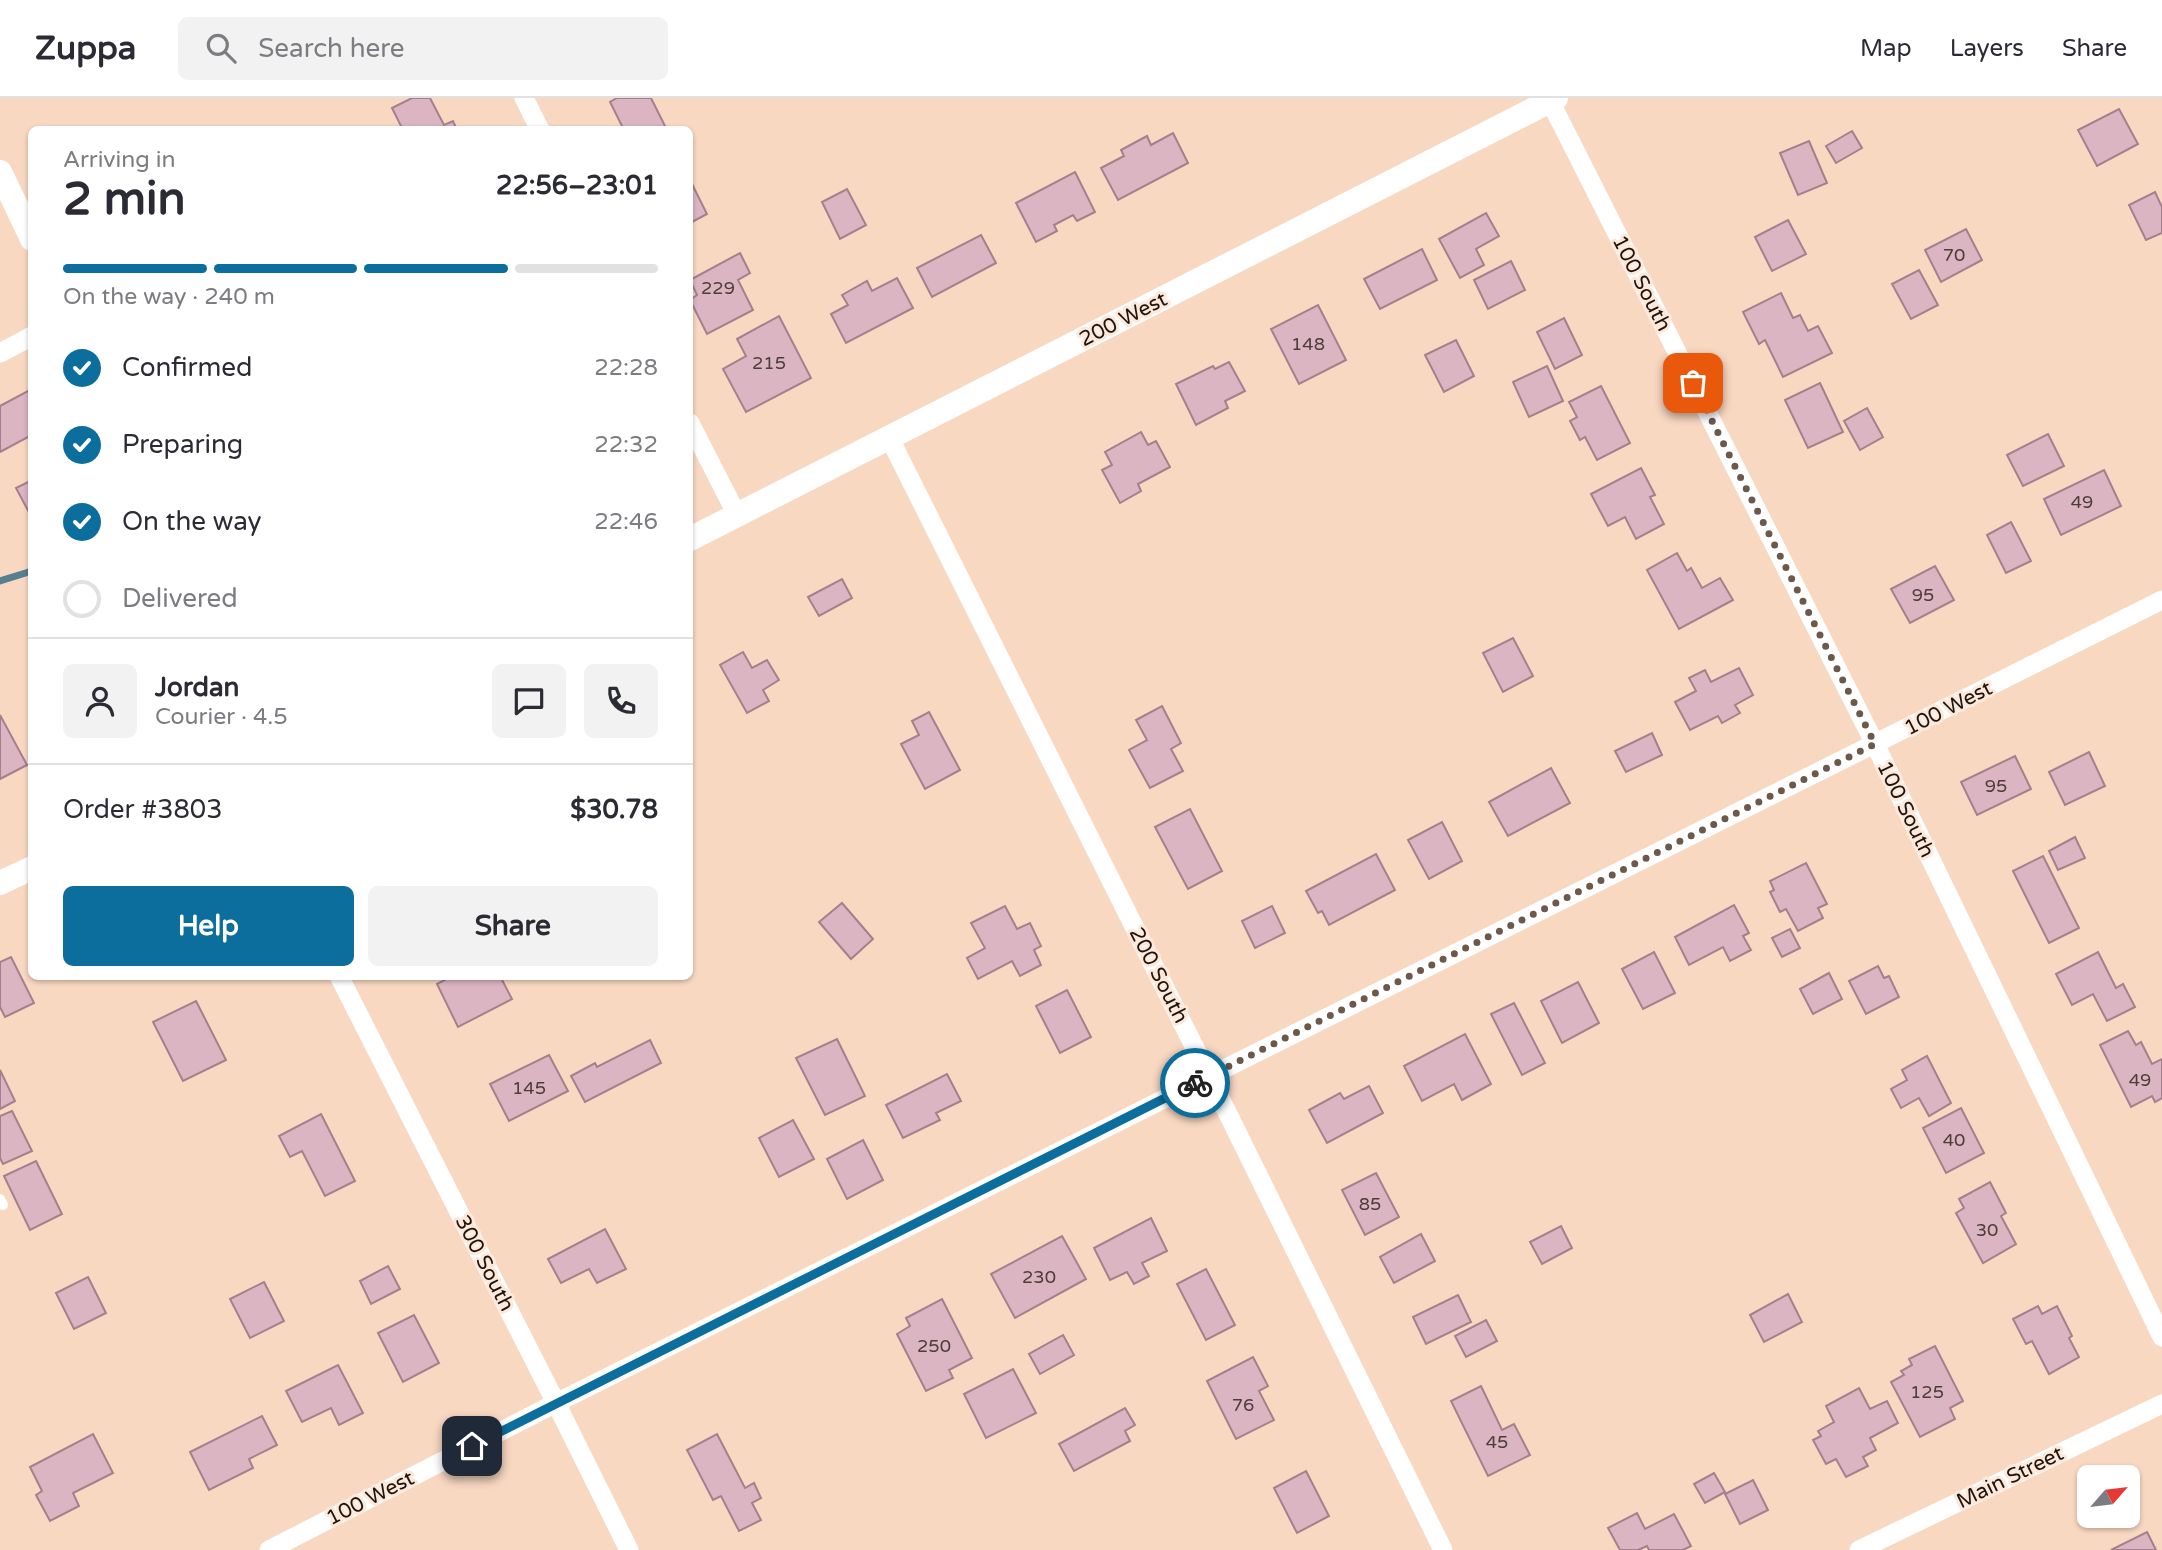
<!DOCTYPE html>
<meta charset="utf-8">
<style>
:root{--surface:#fff;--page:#f2f2f3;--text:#2b2b33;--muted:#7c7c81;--line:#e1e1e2;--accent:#0b6e9c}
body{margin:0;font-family:"Varela Round",sans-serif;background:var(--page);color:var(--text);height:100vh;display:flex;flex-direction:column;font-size:26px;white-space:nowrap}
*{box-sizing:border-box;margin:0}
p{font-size:23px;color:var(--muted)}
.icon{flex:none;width:38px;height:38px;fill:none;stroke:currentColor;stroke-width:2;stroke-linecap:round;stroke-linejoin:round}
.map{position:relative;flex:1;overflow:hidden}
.drawer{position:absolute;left:28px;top:28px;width:665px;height:854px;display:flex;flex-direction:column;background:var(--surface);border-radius:10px;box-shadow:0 2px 5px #0004}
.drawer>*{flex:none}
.needle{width:46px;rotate:62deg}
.buttons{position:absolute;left:2077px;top:1367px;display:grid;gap:14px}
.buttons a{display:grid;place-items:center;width:63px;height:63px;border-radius:10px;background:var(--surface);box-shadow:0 2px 5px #0004;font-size:35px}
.pin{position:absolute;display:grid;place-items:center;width:60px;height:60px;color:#fff;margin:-30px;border-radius:14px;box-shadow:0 4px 10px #0006}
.courier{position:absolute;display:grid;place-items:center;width:70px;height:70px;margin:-35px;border:5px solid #0b6e9c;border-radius:50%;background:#fff;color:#222;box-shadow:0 2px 9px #0007}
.headline em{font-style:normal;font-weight:700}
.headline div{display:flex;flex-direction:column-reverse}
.headline{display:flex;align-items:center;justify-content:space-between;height:119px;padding:0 35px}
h1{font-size:46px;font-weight:700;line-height:52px}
.bar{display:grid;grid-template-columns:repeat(4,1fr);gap:10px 7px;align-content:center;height:84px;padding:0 35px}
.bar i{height:9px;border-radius:5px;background:var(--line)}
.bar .selected{background:var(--accent)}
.bar p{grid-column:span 4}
.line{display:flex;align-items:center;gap:18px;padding:0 35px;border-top:2px solid var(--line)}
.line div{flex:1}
.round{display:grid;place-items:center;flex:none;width:74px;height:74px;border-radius:10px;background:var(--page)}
ol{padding:0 35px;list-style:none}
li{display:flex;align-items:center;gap:21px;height:77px}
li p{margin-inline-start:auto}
li .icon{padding:7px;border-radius:50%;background:var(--accent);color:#fff;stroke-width:4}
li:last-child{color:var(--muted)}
li i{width:38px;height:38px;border:4px solid var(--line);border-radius:50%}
.primary-button{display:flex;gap:14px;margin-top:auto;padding:14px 35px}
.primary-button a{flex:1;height:80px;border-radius:10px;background:var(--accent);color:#fff;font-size:28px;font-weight:700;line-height:80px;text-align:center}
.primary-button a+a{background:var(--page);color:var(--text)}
header{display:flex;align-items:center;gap:42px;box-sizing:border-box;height:98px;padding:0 35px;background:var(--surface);border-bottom:2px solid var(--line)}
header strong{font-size:33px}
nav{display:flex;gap:38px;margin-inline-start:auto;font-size:24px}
.search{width:490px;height:63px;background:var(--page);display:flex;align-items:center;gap:18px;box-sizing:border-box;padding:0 24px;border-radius:10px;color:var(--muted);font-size:26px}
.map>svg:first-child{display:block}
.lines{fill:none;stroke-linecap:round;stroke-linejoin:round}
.stream{stroke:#567f8f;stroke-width:7}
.building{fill:#dbb5c1;stroke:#a4808d;stroke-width:2}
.service{stroke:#fff;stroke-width:10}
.minor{stroke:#fff;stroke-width:19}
.tertiary{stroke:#fff;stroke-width:24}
.done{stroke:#6b594c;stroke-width:7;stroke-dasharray:0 12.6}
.route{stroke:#0b6e9c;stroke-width:9}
.labels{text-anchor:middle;stroke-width:6;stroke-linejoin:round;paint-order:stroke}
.number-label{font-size:18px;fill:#4e3c39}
.street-label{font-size:21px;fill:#1f140c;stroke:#fce9db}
</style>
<header>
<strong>Zuppa</strong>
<div class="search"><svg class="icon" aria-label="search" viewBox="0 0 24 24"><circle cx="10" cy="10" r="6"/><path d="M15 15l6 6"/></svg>Search here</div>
<nav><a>Map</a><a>Layers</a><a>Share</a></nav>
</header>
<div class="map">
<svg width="2162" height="1452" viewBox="0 0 2162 1452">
<rect width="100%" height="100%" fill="#f9d8c2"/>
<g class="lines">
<!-- stream -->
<path class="stream" d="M 0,483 L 32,473"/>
</g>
<!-- building -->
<g class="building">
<path d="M 412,0 L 430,0 L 444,27 L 453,23 L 457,32 L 403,32 L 392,10 Z"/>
<path d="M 617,0 L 651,0 L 667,32 L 620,32 L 623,30 L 610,4 Z"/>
<path d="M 2119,11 L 2138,46 L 2097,68 L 2078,32 Z"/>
<path d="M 1852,33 L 1862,50 L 1836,65 L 1826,48 Z"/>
<path d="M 1173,35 L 1188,65 L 1118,102 L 1101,70 L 1124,58 L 1121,52 L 1147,38 L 1151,47 Z"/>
<path d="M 1809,43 L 1827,85 L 1798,97 L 1780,55 Z"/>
<path d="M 1075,74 L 1095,114 L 1077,123 L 1073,117 L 1054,127 L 1057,133 L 1036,144 L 1016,105 Z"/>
<path d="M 690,82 L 707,116 L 690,125 Z"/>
<path d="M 847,91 L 866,127 L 840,141 L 822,104 Z"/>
<path d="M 2155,94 L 2162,109 L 2162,135 L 2146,142 L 2129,107 Z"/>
<path d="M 1486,115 L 1499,138 L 1476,151 L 1484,167 L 1460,180 L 1439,141 Z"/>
<path d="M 1788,122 L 1806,156 L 1772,173 L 1755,139 Z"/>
<path d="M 1966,131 L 1982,162 L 1941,184 L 1925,152 Z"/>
<path d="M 981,137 L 996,165 L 932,199 L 917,170 Z"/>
<path d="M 1422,151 L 1437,182 L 1380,211 L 1364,181 Z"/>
<path d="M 740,155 L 750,175 L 738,182 L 753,212 L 707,236 L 690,202 L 697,197 L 690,182 Z"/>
<path d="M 1511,163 L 1525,192 L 1488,211 L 1474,182 Z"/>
<path d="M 1919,172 L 1938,207 L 1911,221 L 1892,186 Z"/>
<path d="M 897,180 L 913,210 L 846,245 L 831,216 L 848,207 L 842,197 L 867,183 L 872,193 Z"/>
<path d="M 1781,195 L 1793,220 L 1800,217 L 1808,233 L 1818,228 L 1832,255 L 1783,279 L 1765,242 L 1759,246 L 1743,214 Z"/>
<path d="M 1318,207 L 1346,262 L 1299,286 L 1271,231 Z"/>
<path d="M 779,218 L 811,280 L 746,314 L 723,271 L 746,258 L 737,241 Z"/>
<path d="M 1564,220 L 1582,257 L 1555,271 L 1537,234 Z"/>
<path d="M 1456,242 L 1474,278 L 1444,294 L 1425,257 Z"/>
<path d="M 1229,264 L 1245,293 L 1225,303 L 1228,310 L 1196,327 L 1176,286 L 1213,268 L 1215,271 Z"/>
<path d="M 1547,268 L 1563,303 L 1529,319 L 1513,284 Z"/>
<path d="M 1820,285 L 1843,334 L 1808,350 L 1785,302 Z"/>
<path d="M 1601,288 L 1630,345 L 1597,362 L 1585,339 L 1580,342 L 1570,323 L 1577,319 L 1569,304 Z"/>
<path d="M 28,293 L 32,299 L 32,337 L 0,354 L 0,308 Z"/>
<path d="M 1867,310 L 1883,339 L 1860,352 L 1844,323 Z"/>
<path d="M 1141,334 L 1148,347 L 1156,343 L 1170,369 L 1138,386 L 1141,393 L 1120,405 L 1102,372 L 1112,367 L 1105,354 Z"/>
<path d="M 2048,336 L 2064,368 L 2023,388 L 2007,357 Z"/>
<path d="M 1641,370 L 1655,397 L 1650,399 L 1664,426 L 1636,441 L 1625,419 L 1608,428 L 1591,396 Z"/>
<path d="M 2104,372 L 2121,408 L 2061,437 L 2044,401 Z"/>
<path d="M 32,382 L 32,420 L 16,390 Z"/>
<path d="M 2011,424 L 2031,463 L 2006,475 L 1987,437 Z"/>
<path d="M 1677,455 L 1687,473 L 1691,470 L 1702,490 L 1720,480 L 1733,502 L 1679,531 L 1647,472 Z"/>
<path d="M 1935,468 L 1954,502 L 1910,525 L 1891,491 Z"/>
<path d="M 842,481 L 852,500 L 819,518 L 808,499 Z"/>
<path d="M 1513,540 L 1533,578 L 1503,594 L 1483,555 Z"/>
<path d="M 743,554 L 752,570 L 767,562 L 779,582 L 763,592 L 769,603 L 747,615 L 720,567 Z"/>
<path d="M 1739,570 L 1753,597 L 1735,607 L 1740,615 L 1722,625 L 1718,618 L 1690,632 L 1675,604 L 1696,593 L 1689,580 L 1705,572 L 1711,584 Z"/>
<path d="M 1162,608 L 1181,645 L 1171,651 L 1183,673 L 1150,690 L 1129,652 L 1147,642 L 1136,622 Z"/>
<path d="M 929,614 L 960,672 L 925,691 L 901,646 L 919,637 L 912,623 Z"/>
<path d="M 0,617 L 27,667 L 0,681 Z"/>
<path d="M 1652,635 L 1662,657 L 1626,674 L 1615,653 Z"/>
<path d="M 2089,654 L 2105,688 L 2065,707 L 2049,674 Z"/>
<path d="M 2015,658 L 2031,691 L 1977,717 L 1961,684 Z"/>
<path d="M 1551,670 L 1570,705 L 1508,738 L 1489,704 Z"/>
<path d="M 1190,711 L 1222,773 L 1188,791 L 1155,729 Z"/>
<path d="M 1442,724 L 1462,763 L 1429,781 L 1408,742 Z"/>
<path d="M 2075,739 L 2085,760 L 2058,772 L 2049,753 Z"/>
<path d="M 1376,756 L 1395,792 L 1329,827 L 1322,813 L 1318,815 L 1306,793 Z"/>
<path d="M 2043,758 L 2079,830 L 2049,845 L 2013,773 Z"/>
<path d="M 1806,765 L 1827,806 L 1818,810 L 1823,820 L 1798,833 L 1786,811 L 1780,814 L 1770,794 L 1774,792 L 1770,783 Z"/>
<path d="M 842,805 L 873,841 L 851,861 L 819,824 Z"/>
<path d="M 1734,807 L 1749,835 L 1743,838 L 1751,852 L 1730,863 L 1723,849 L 1689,867 L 1675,839 Z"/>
<path d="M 1005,808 L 1017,831 L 1030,825 L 1041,848 L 1034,852 L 1041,867 L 1020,878 L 1012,863 L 978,881 L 967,860 L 985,850 L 971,825 Z"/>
<path d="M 1272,808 L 1285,835 L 1255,850 L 1242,823 Z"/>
<path d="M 1790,831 L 1800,850 L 1782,859 L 1772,840 Z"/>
<path d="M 1654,854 L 1675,895 L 1643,911 L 1622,871 Z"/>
<path d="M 2098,854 L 2116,890 L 2123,886 L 2135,909 L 2107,923 L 2093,896 L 2072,907 L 2056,876 Z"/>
<path d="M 11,859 L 34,905 L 5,919 L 0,909 L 0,864 Z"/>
<path d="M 1878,868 L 1884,880 L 1889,878 L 1899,899 L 1866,916 L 1849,883 Z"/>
<path d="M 1829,875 L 1842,901 L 1813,916 L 1800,891 Z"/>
<path d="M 452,878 L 500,878 L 512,901 L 458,929 L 437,886 Z"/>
<path d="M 1578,884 L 1599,925 L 1562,945 L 1541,903 Z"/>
<path d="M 1067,892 L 1091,939 L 1060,955 L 1036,908 Z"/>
<path d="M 196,903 L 226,962 L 183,983 L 153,924 Z"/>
<path d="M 1514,905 L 1545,965 L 1522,977 L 1491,916 Z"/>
<path d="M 2128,933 L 2136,947 L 2141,944 L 2152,966 L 2162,961 L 2162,1000 L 2155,1004 L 2152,998 L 2131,1009 L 2100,947 Z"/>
<path d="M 1465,936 L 1491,986 L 1462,1002 L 1454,986 L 1422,1003 L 1404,968 Z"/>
<path d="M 837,941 L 865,998 L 825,1017 L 796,960 Z"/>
<path d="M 650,942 L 661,965 L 585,1004 L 571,978 L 595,965 L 597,969 Z"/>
<path d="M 549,957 L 568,993 L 509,1023 L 490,986 Z"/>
<path d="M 1927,958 L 1951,1005 L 1929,1018 L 1919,1000 L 1901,1010 L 1891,991 L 1907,982 L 1902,972 Z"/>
<path d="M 0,972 L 15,1003 L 0,1011 Z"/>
<path d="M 947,976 L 961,1003 L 936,1015 L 940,1022 L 903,1040 L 886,1007 Z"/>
<path d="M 1369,988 L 1383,1015 L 1327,1045 L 1309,1012 L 1340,995 L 1344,1001 Z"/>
<path d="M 1961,1010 L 1984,1055 L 1946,1075 L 1923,1030 Z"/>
<path d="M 12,1013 L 32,1053 L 3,1066 L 0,1060 L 0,1018 Z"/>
<path d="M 321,1016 L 355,1083 L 325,1098 L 302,1053 L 290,1059 L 279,1038 Z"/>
<path d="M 793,1022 L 814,1061 L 779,1079 L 759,1040 Z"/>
<path d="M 863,1042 L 883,1082 L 847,1101 L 827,1061 Z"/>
<path d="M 36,1063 L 62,1116 L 30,1132 L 4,1078 Z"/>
<path d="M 1376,1075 L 1399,1119 L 1365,1137 L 1342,1092 Z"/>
<path d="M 1990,1084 L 2006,1115 L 2001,1118 L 2016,1146 L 1983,1165 L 1956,1115 L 1964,1110 L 1959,1101 Z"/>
<path d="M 1151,1120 L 1167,1153 L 1142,1165 L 1149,1178 L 1134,1186 L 1127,1174 L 1110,1182 L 1094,1150 Z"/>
<path d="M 1561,1128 L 1572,1150 L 1542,1166 L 1530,1144 Z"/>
<path d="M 605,1131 L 626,1171 L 597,1185 L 589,1171 L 561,1185 L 548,1161 Z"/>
<path d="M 1421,1136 L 1435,1163 L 1394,1185 L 1380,1159 Z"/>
<path d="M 1062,1138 L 1086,1181 L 1015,1220 L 991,1176 Z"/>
<path d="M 388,1168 L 400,1191 L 371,1206 L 360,1183 Z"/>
<path d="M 1206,1171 L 1235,1227 L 1206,1242 L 1177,1186 Z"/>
<path d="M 88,1179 L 106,1215 L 74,1231 L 56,1195 Z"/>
<path d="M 264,1184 L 284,1223 L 250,1240 L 230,1201 Z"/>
<path d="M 1788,1196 L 1802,1224 L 1764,1244 L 1750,1217 Z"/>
<path d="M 1458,1197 L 1471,1224 L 1426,1246 L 1413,1219 Z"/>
<path d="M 942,1201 L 972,1260 L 949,1272 L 953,1280 L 926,1293 L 897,1236 L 910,1228 L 906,1220 Z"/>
<path d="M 2038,1208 L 2042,1216 L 2057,1208 L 2072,1238 L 2069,1240 L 2079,1259 L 2049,1276 L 2032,1243 L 2026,1246 L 2013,1221 Z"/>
<path d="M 414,1217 L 439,1265 L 403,1284 L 378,1235 Z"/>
<path d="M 1486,1222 L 1497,1243 L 1466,1259 L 1455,1238 Z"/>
<path d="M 1063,1237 L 1074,1257 L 1040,1276 L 1029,1256 Z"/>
<path d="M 1935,1248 L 1963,1303 L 1950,1310 L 1955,1321 L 1920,1339 L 1891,1284 L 1904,1277 L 1901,1273 L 1912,1267 L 1909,1261 Z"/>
<path d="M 1253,1259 L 1268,1288 L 1259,1293 L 1274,1322 L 1236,1341 L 1207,1283 Z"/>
<path d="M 338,1267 L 363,1315 L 339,1327 L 331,1310 L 302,1324 L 286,1293 Z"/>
<path d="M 1013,1271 L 1036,1315 L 986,1340 L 964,1296 Z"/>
<path d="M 1481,1288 L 1502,1332 L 1514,1326 L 1530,1357 L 1488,1378 L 1451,1303 Z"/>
<path d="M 1859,1290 L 1870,1311 L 1887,1303 L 1898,1325 L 1870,1340 L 1876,1352 L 1863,1359 L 1868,1368 L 1846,1379 L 1836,1361 L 1826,1366 L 1813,1342 L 1821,1338 L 1818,1333 L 1834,1324 L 1826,1308 Z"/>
<path d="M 1125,1310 L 1135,1327 L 1125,1333 L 1130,1343 L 1074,1373 L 1059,1346 Z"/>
<path d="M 262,1318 L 277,1347 L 249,1361 L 253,1370 L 209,1392 L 190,1354 Z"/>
<path d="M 93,1336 L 113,1375 L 73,1395 L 79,1408 L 50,1423 L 36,1397 L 42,1393 L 30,1369 Z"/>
<path d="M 717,1336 L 745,1390 L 754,1385 L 761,1400 L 752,1405 L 761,1422 L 739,1433 L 721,1398 L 713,1402 L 687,1352 Z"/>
<path d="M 1306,1373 L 1329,1418 L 1297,1435 L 1274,1390 Z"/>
<path d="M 1714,1375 L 1725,1394 L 1705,1405 L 1694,1386 Z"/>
<path d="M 1753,1382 L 1768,1412 L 1740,1426 L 1725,1396 Z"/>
<path d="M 1637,1415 L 1645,1431 L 1674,1416 L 1691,1448 L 1683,1452 L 1649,1452 L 1647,1448 L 1638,1452 L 1620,1452 L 1608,1430 Z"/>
<path d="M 2147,1434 L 2156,1452 L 2111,1452 Z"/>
</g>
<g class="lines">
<!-- service -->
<path class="service" d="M 0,1101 L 3,1107"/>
<!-- minor -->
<g class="minor">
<path d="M 524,0 L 540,32"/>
<path d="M 1550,3 L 1875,646 L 2162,1239"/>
<path d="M 0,255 L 32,238"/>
<path d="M 690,325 L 737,417"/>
<path d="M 890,341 L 1230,1020 L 1443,1452"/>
<path d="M 339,878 L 556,1305 L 629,1452"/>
<path d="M 269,1452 L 556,1305 L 2162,502"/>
<path d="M 1859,1452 L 2162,1306"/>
</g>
<!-- tertiary -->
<g class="tertiary">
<path d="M 0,74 L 32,141"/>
<path d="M 690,441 L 1556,0"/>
<path d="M 0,785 L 32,770"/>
</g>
</g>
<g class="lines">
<!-- done -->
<path class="done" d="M 1195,985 L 1875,646 L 1693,285"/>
<!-- route -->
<path class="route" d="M 472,1348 L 1195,985"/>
</g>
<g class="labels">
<!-- number labels -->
<g class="number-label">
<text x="1954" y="163">70</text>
<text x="718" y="196">229</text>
<text x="1308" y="252">148</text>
<text x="769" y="271">215</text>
<text x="2082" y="410">49</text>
<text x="1923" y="503">95</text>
<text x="1996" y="694">95</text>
<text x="2140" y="988">49</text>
<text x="529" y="996">145</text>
<text x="1954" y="1048">40</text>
<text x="1370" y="1112">85</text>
<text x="1987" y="1138">30</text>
<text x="1039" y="1185">230</text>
<text x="934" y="1254">250</text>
<text x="1927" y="1300">125</text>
<text x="1243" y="1313">76</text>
<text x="1497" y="1350">45</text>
</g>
<!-- street labels -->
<g class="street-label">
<text transform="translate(1642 185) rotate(63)" y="7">100 South</text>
<text transform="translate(1123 221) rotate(-27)" y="7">200 West</text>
<text transform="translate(1948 610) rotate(-27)" y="7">100 West</text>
<text transform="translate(1906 711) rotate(64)" y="7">100 South</text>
<text transform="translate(1159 877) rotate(63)" y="7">200 South</text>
<text transform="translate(485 1165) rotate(63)" y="7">300 South</text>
<text transform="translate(2010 1379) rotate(-26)" y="7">Main Street</text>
<text transform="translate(370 1400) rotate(-27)" y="7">100 West</text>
</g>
</g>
</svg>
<div class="buttons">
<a><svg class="needle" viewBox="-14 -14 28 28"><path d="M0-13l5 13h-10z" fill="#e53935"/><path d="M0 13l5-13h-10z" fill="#7c7c81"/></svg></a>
</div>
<div class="pin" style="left:1693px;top:285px;background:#ea580c"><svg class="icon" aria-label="bag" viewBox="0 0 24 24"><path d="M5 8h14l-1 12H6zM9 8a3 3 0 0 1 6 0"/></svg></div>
<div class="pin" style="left:472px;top:1348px;background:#1f2937"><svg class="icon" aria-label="home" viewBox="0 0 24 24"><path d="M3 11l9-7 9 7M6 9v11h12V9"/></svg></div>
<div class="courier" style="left:1195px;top:985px"><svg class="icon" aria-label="bike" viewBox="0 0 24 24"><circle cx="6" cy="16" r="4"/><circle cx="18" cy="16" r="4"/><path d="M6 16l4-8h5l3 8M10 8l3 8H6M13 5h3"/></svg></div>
<section class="drawer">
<div class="headline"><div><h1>2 min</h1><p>Arriving in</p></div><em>22:56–23:01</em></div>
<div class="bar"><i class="selected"></i><i class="selected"></i><i class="selected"></i><i></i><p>On the way · 240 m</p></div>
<ol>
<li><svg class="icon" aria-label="check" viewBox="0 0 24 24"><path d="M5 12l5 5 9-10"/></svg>Confirmed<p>22:28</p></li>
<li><svg class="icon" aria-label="check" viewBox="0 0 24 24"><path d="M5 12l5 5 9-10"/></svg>Preparing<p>22:32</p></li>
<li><svg class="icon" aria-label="check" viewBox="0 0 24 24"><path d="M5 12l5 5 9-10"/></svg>On the way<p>22:46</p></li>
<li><i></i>Delivered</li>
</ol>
<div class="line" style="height:126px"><a class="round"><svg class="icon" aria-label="person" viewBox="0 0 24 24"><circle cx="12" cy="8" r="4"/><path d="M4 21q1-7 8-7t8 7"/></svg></a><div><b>Jordan</b><p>Courier · 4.5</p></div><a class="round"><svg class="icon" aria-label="chat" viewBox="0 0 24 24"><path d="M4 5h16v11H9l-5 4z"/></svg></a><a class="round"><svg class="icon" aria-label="phone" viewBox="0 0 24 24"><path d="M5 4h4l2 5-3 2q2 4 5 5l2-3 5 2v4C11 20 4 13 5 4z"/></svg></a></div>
<div class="line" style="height:91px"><div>Order #3803</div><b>$30.78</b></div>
<div class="primary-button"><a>Help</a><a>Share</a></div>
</section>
</div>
